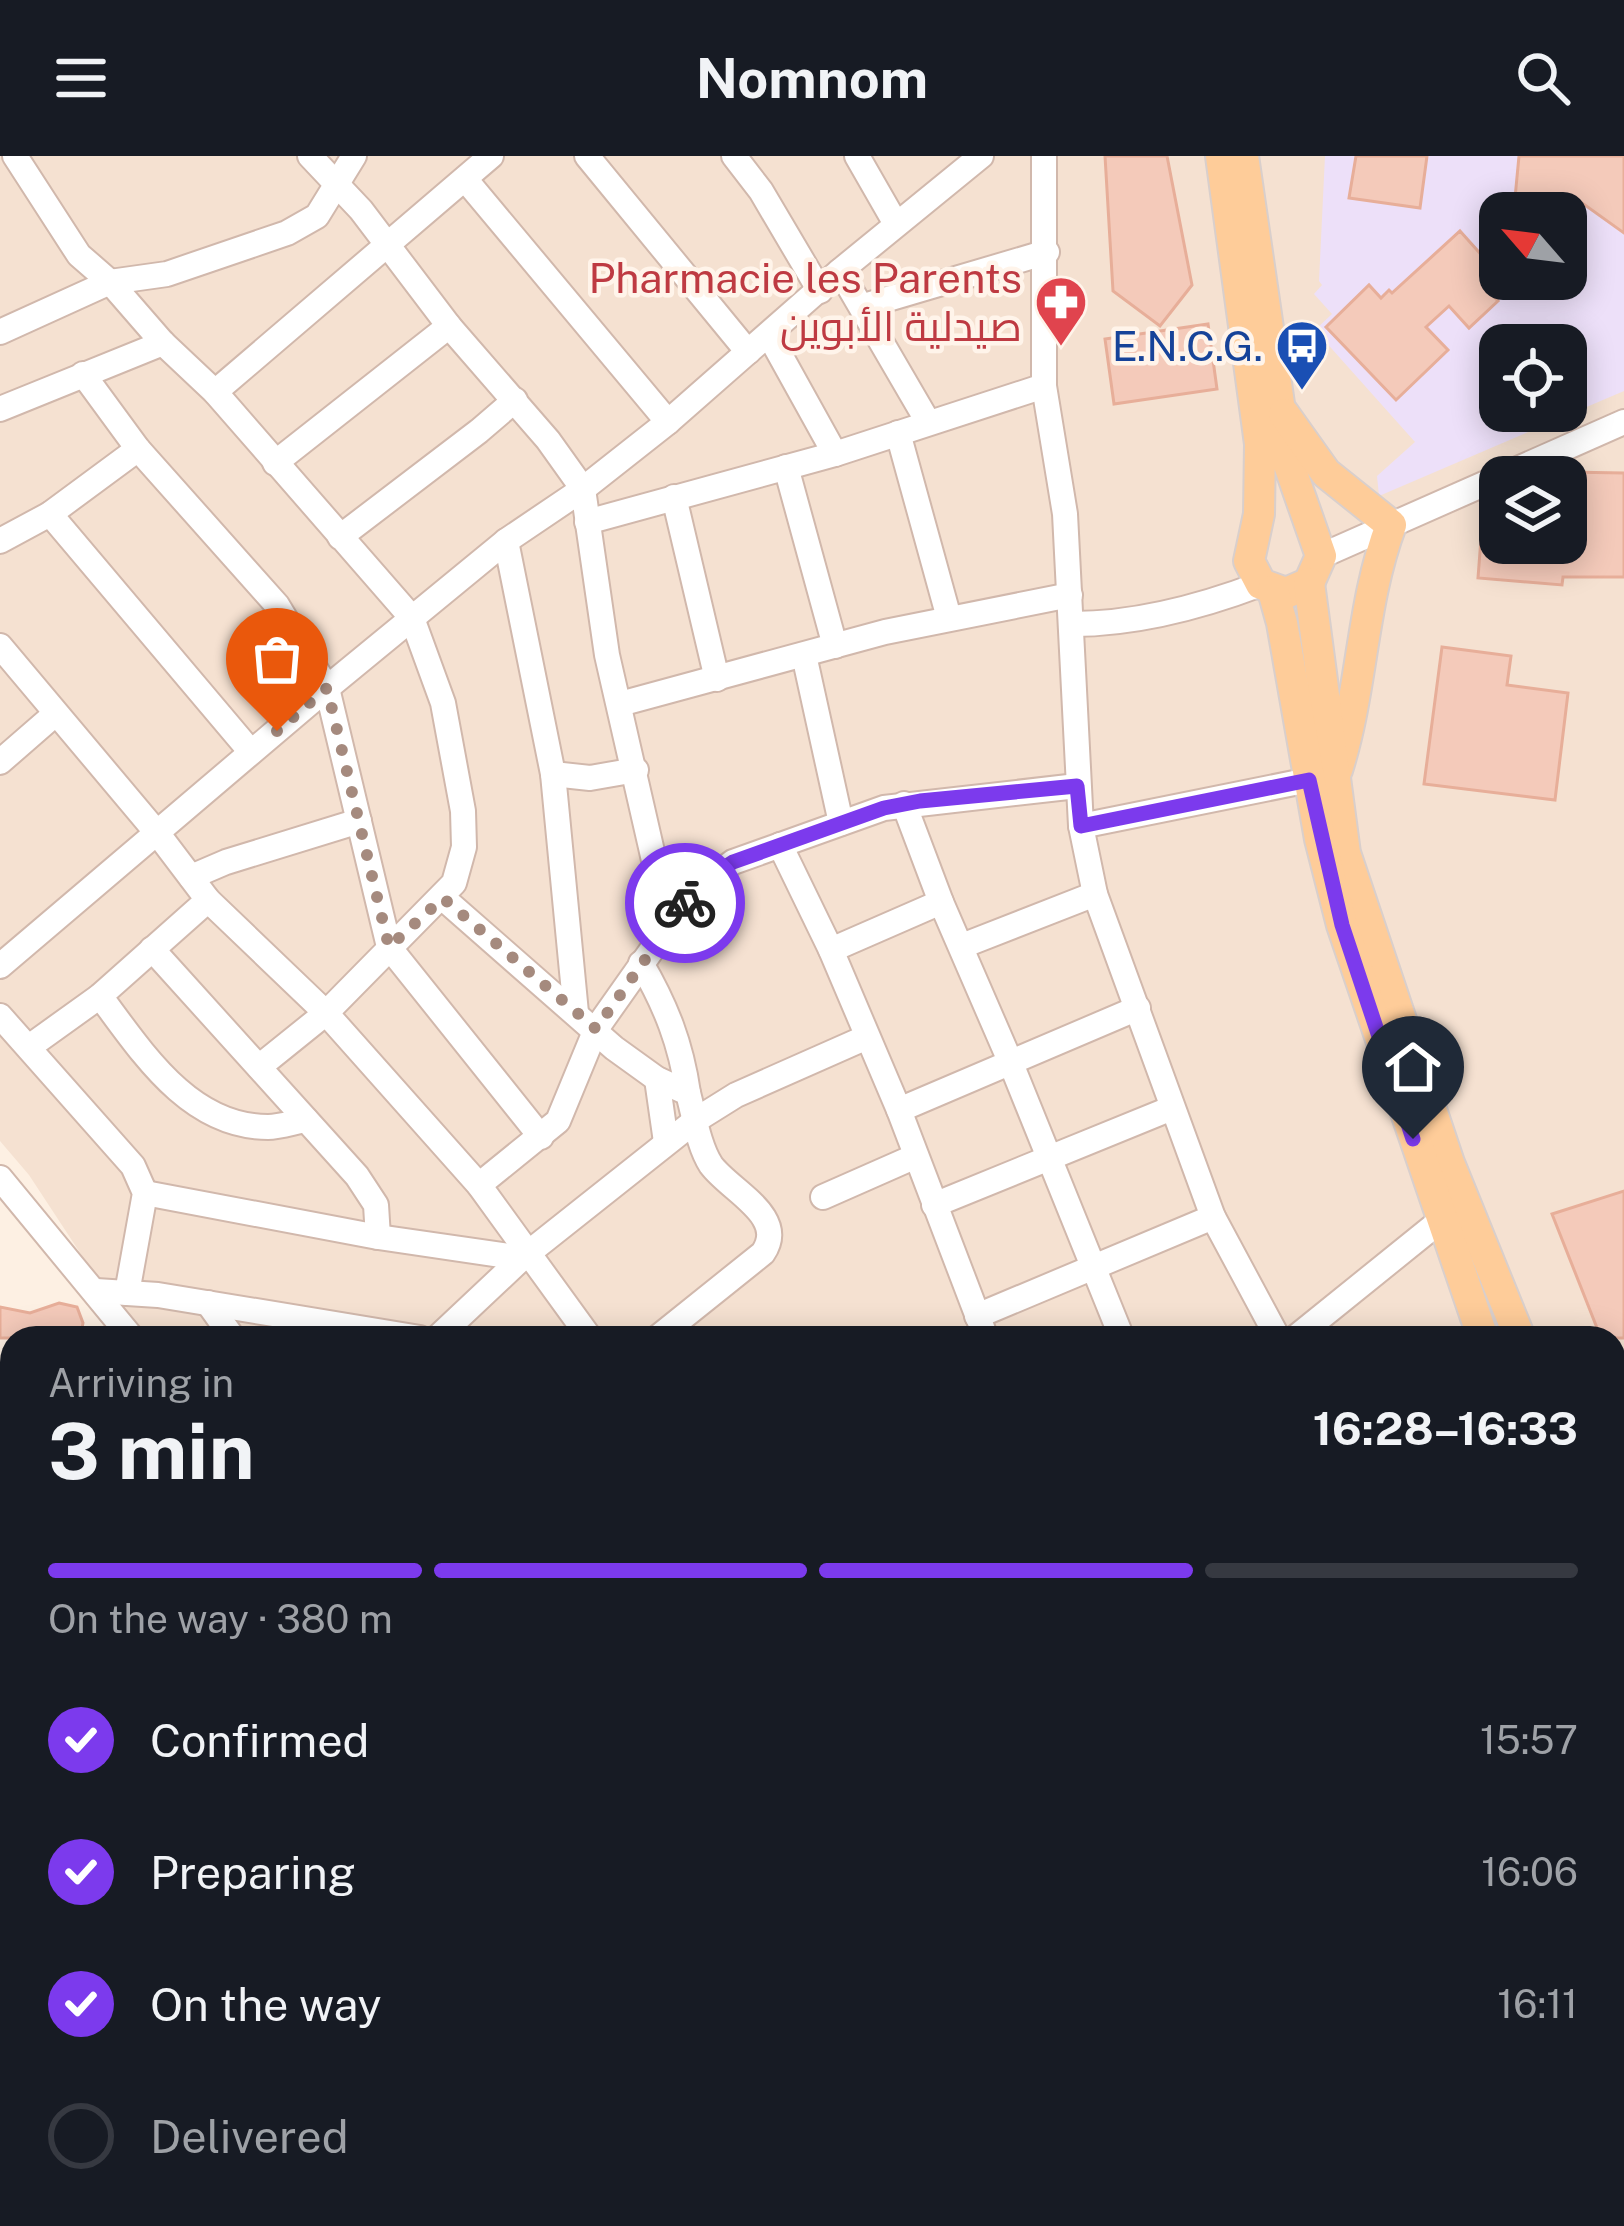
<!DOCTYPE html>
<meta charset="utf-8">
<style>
:root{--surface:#171b24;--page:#242831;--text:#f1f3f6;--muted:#9ea1a6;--line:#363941;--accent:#7c3aed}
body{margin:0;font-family:"Public Sans",Cairo,sans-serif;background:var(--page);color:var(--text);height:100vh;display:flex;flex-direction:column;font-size:45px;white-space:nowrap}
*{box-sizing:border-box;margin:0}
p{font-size:39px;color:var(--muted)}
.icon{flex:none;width:66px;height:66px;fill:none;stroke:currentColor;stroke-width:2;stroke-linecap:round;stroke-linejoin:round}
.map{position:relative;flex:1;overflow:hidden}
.side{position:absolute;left:0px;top:1170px;width:1626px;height:900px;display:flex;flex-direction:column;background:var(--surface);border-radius:36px 36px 0 0;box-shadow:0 6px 30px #0003}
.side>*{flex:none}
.needle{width:78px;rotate:298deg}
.fabs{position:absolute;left:1479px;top:36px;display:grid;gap:24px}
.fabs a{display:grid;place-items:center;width:108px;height:108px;border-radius:24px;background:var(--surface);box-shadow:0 6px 30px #0003;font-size:60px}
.pin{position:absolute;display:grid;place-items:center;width:102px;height:102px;color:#fff;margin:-123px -51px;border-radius:50% 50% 50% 0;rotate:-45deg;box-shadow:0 0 12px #0007}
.pin .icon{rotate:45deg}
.courier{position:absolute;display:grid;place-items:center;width:120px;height:120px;margin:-60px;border:9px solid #7c3aed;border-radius:50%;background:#fff;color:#222;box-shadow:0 3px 15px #0007}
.head em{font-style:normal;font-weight:700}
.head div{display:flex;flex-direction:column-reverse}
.head{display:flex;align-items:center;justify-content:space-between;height:204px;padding:0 48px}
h1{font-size:78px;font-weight:700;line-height:90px}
.bar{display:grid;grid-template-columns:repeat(4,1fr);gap:18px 12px;align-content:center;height:144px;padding:0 48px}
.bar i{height:15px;border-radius:9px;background:var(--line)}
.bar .active{background:var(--accent)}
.bar p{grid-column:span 4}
ol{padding:0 48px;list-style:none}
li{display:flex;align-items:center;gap:36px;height:132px}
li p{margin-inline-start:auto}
li .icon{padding:12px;border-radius:50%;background:var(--accent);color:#fff;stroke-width:4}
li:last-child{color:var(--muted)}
li i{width:66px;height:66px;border:6px solid var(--line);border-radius:50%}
header{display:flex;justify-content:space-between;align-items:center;height:156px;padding:0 48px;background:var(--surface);font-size:54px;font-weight:700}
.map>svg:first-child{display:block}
.residential{fill:#f5e1d1;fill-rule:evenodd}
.education{fill:#ede0f9;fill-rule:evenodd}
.building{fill:#f4caba;stroke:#e7ae99;stroke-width:3}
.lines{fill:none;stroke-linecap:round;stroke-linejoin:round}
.minor-casing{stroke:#d1b8ac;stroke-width:28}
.major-casing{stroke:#d9cfcc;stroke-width:34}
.minor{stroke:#fff;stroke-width:24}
.major{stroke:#fecc99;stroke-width:30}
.done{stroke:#a58a7e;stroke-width:12;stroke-dasharray:0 21.6}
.route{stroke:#7c3aed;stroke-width:15}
.labels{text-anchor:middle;stroke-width:9;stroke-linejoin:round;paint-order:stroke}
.health-label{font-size:42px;fill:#be3a42;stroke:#fff4ea;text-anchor:end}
.transit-label{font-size:42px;fill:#164399;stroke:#fff4ea;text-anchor:end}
</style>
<header><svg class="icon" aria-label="menu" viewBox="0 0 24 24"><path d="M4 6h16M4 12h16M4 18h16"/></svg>Nomnom<svg class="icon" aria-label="search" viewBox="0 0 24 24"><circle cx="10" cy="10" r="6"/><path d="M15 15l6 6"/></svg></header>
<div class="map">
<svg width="1624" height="2070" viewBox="0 0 1624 2070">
<rect width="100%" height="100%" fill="#fdf0e3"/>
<!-- residential -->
<path class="residential" d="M 0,0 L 1624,0 L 1624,2070 L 77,2070 L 87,2058 L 1614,2058 L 1614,1182 L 136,1182 L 29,1019 L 0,985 ZM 1500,57 L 1566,57 L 1566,123 L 1500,123 ZM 1500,189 L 1566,189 L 1566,255 L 1500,255 ZM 1500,321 L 1566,321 L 1566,387 L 1500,387 Z"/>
<!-- education -->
<path class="education" d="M 1325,0 L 1624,0 L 1624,235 L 1379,340 L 1377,320 L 1415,286 L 1315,174 L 1332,158 L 1314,138 L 1322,129 L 1319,125 ZM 1500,57 L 1566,57 L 1566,123 L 1500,123 ZM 1500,189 L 1566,189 L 1566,255 L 1500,255 Z"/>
<!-- building -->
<g class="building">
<path d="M 1105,0 L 1167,0 L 1192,129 L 1160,170 L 1113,135 Z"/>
<path d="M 1356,0 L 1427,0 L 1420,52 L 1349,42 Z"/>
<path d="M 1519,0 L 1624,0 L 1624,77 L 1578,44 L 1569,56 L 1552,57 L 1533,43 L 1515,42 Z"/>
<path d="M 1460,75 L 1503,123 L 1489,135 L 1498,145 L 1469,172 L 1449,150 L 1426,171 L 1448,194 L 1396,244 L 1326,171 L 1369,129 L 1381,142 L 1389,134 L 1392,137 Z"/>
<path d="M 1208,168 L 1217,233 L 1114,248 L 1105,183 Z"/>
<path d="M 1566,316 L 1624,317 L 1624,421 L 1563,421 L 1562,429 L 1478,422 L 1482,370 L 1500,371 L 1500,387 L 1566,387 Z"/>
<path d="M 1442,491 L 1511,500 L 1507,529 L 1568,537 L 1555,644 L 1424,628 Z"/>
<path d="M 1624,1035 L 1624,1182 L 1601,1182 L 1552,1058 Z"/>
<path d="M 59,1147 L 77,1151 L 83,1167 L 80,1182 L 0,1182 L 0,1151 L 30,1157 Z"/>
</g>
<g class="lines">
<!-- minor casing -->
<g class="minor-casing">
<g id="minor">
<path d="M 15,0 L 79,99 L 110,126 L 163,187 L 215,236 L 412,462 L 443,547 L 463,655 L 464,691 L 454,727 L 326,857 L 259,911"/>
<path d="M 310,0 L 361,54 L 449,170 L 548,284 L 583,333 L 607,499 L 664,748 L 676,758"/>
<path d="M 587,0 L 748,196"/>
<path d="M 734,0 L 761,35 L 820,135"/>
<path d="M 857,0 L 896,68"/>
<path d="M 1044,0 L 1044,230 L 1065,358 L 1081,670 L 1095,738 L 1213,1061 L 1278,1182"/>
<path d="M 465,23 L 668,266"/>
<path d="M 840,115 L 928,266"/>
<path d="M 864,150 L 1047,96"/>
<path d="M 0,176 L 110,126 L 167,118 L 287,77 L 317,60 L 354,0"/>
<path d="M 769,179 L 835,298"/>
<path d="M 83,218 L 138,293 L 277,449 L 327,532 L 389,791 L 541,981"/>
<path d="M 215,236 L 491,0"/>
<path d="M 0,253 L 163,187"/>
<path d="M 898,277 L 949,462"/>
<path d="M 275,307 L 449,170"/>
<path d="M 786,311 L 835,490"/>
<path d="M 674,341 L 717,523"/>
<path d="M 50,358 L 251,596"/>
<path d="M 587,366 L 835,298 L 1044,230"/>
<path d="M 340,381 L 479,275 L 515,244"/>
<path d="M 0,385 L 50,358 L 138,293"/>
<path d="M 506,385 L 553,618 L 576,857"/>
<path d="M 1321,400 L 1624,266"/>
<path d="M 1073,468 C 1135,468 1203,450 1261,428"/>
<path d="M 0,490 L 158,678 L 208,744 L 326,857 L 479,1029 L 590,1182"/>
<path d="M 804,499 L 841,667"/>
<path d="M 620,548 L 885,476 L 1070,439"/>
<path d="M 0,606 L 54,559"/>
<path d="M 553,618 L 590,622 L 636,614"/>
<path d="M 904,648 L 941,746 L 1010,905 L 1122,1182"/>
<path d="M 1081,670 L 1309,624"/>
<path d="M 780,689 L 831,794 L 899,954 L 986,1182"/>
<path d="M 191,721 L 226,706 L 359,665"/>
<path d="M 443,742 L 614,892 L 657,923 L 688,937 C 694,959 699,991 711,1009 C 730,1035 788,1060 763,1097 L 657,1182"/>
<path d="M 962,790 L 1095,738"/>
<path d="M 152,793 L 357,1020 L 376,1049 L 378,1081"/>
<path d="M 831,794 L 941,746"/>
<path d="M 641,807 C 666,850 681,888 688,937"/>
<path d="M 0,810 L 327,532 L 506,385 L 583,333 L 668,266 L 840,115 L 981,0"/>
<path d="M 100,840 C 142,896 189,971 268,971 C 280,971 294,966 306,964"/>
<path d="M 0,860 L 133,1010 L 145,1037 L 127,1137"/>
<path d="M 29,891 L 100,840 L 208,744"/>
<path d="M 657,923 L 666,986"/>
<path d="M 899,954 L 1138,852"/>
<path d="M 0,1022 L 132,1182"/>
<path d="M 479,1029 L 558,965 L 596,873 L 692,737 L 733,706 L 884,652 L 1077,630"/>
<path d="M 145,1037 L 378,1081 L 522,1102"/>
<path d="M 823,1041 L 916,1000"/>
<path d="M 934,1049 L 1172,952"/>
<path d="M 96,1135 L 158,1139 L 420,1182"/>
<path d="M 208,1147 L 233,1182"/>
<path d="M 977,1160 L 1213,1061"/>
<path d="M 437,1182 L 522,1102 L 696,964 L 736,939 L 867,881"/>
<path d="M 1295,1182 L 1440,1065"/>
<path d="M 0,1561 L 12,1554"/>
<path d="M 0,1765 L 12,1756"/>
<path d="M 0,1877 L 12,1881"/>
<path d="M 1614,1973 L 1624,1968"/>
<path d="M 0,2011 L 12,1996"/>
<path d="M 196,2058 L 206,2070"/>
<path d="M 390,2058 L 398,2070"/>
<path d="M 849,2058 L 857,2070"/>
<path d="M 1264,2058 L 1268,2070"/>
<path d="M 1551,2058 L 1552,2070"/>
<path d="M 705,2068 L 707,2070"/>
<path d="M 136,2070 L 147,2058"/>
<path d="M 232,2070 L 244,2058"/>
<path d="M 343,2070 L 356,2058"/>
<path d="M 454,2070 L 469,2058"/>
<path d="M 569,2070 L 582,2058"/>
<path d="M 645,2070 L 657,2058"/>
<path d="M 1400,2070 L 1427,2058"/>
</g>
</g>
<!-- major casing -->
<g class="major-casing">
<g id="major">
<path d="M 1221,0 L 1260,288 L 1259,358 L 1249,405 L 1261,428 L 1286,437 L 1309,427 L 1321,400 L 1287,303 L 1243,0"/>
<path d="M 1284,258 L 1326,317 L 1391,369 C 1361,448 1363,533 1337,614"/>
<path d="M 1309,427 L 1345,697 L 1449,1007 L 1520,1182"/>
<path d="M 1273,435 L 1282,467 L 1320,683 L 1342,769 L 1483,1182"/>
<path d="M 1614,1342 L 1624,1355"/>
<path d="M 1614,1377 L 1624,1395"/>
<path d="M 1614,1429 L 1624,1448"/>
<path d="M 1614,1475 L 1624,1494"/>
<path d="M 0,1582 L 12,1583"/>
<path d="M 0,1607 L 12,1608"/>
<path d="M 1614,1750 L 1624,1751"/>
</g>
</g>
<!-- minor -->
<use href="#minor" class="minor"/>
<!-- major -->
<use href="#major" class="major"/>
</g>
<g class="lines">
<!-- done -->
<path class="done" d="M 277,575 L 327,532 L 389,791 L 443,742 L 596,873 L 685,747"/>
<!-- route -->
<path class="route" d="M 685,747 L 710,721 L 733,706 L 884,652 L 920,645 L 1077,630 L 1081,670 L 1309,624 L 1342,769 L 1413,983"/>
</g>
<!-- icons -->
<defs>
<g id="pharmacy-pin" transform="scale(2.7)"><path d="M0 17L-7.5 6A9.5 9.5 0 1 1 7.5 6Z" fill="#e0444e" stroke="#fff4ea"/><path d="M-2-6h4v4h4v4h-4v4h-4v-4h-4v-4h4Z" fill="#fff"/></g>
<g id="bus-pin" transform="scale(2.7)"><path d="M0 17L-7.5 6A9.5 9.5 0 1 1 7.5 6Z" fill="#1a4fb4" stroke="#fff4ea"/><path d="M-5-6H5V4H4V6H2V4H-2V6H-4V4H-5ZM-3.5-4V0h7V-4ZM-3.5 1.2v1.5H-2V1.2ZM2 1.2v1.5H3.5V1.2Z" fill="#fff"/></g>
</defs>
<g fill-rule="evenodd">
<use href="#pharmacy-pin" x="1061" y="146"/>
<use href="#bus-pin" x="1302" y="190"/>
</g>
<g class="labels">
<!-- health labels -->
<g class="health-label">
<text x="1022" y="137">Pharmacie les Parents<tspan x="1022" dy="48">صيدلية الأبوين</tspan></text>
</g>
<!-- transit labels -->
<g class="transit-label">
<text x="1263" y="205">E.N.C.G.</text>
</g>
</g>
</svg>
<div class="fabs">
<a><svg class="needle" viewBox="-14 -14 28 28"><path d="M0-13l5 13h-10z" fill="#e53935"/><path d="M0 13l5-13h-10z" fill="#9ea1a6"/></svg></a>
<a><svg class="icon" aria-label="locate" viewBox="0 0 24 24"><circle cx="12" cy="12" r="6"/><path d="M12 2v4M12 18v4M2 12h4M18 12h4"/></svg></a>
<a><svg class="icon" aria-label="layers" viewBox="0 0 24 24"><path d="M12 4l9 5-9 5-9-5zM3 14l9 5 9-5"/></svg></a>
</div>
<div class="pin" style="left:277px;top:575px;background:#ea580c"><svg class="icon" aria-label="bag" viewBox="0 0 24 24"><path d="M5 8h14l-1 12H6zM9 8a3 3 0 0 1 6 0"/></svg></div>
<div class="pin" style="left:1413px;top:983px;background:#1f2937"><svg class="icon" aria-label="home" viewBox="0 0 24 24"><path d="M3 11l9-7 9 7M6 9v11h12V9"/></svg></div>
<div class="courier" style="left:685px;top:747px"><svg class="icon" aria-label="bike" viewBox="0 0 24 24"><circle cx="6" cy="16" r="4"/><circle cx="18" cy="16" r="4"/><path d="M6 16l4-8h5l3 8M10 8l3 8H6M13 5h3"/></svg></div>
<section class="side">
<div class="head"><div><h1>3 min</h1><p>Arriving in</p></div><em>16:28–16:33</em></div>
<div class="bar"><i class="active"></i><i class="active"></i><i class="active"></i><i></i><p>On the way · 380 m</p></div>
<ol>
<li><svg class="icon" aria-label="check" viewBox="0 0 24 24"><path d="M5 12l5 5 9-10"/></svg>Confirmed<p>15:57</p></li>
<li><svg class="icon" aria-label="check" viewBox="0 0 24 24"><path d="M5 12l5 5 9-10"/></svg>Preparing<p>16:06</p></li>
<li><svg class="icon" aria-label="check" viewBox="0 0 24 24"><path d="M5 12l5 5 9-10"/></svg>On the way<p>16:11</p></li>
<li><i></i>Delivered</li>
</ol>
</section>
</div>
